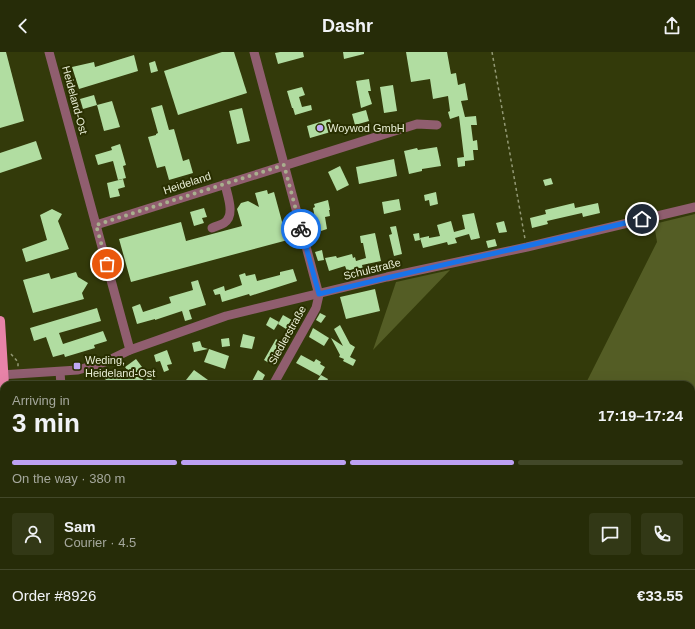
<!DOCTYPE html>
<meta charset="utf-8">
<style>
:root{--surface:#262c08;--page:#323816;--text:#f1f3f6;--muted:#a4a79c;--line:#424829;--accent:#bca0f2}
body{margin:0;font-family:Arial,sans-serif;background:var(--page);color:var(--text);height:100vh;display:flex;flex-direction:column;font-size:15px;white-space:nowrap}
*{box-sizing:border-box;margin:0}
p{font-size:13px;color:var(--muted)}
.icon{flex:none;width:22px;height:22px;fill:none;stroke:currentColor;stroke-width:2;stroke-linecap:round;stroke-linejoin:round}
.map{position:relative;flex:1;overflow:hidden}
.details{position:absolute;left:0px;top:329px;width:695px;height:248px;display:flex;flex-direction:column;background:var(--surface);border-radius:12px 12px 0 0;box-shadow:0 4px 16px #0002,0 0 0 1px var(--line)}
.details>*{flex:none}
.pin{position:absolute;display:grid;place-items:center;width:34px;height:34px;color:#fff;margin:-17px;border:2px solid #fff;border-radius:50%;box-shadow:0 1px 4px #0007}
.courier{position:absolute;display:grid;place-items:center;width:40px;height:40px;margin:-20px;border:3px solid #1a73e8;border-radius:50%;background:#fff;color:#222;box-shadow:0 1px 5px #0007}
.headline em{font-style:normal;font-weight:700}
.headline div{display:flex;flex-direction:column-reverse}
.headline{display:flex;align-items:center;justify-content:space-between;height:68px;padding:0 12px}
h1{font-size:26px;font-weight:700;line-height:30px}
.bar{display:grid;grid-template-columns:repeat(4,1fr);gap:6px 4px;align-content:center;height:48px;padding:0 12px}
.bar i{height:5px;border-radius:3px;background:var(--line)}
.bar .on{background:var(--accent)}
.bar p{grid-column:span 4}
.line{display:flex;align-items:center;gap:10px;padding:0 12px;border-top:1px solid var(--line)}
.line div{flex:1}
.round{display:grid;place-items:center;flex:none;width:42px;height:42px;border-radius:4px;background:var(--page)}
header{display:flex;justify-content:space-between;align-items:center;height:52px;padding:0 12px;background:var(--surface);font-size:18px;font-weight:700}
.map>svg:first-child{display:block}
.green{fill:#545d25}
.forest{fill:#68732f}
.water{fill:#155f86}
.building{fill:#b1dda1}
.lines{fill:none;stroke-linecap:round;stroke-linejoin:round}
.path{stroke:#939975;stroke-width:1.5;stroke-dasharray:3 3;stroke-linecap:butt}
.minor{stroke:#905e6f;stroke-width:9}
.major{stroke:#e883a8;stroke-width:10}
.done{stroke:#a9af8e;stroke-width:4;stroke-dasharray:0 7.2}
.route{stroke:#1a73e8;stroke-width:5}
.poi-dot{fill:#bfa9f4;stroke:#292f00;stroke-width:1.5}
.labels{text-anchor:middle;stroke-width:4;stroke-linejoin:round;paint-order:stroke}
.street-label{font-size:11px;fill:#e9eed5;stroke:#292f00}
.poi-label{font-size:11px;fill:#e9eed5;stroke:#292f00;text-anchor:start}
</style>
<header><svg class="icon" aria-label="back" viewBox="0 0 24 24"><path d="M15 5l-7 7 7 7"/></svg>Dashr<svg class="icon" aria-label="share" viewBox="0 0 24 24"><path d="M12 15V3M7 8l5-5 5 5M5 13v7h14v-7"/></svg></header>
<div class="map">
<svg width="695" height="577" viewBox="0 0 695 577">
<rect width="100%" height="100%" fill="#333a0a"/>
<!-- green -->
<g class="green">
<path d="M 695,162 L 695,349 L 691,352 L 691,333 L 585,333 L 657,190 L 654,172 Z"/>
<path d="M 450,218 L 373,298 L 396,230 Z"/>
<path d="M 695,498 L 695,521 L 691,525 L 691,506 L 693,504 L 691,499 Z"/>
<path d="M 695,534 L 695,577 L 596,577 L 594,573 L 691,573 L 691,535 Z"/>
</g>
<!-- forest -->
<g class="forest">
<path d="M 695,349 L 695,369 L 691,377 L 691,352 Z"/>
<path d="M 454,573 L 486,573 L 485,577 L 453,577 Z"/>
</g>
<!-- water -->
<g class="water">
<path d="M 695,369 L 695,476 L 692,478 L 695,481 L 695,498 L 691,499 L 691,377 Z"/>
<path d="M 486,573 L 594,573 L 596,577 L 485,577 Z"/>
</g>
<!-- building -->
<g class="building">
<path d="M 0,0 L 6,0 L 24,69 L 0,76 Z"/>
<path d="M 222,0 L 234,0 L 247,41 L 178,63 L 164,19 Z"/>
<path d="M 280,0 L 303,0 L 304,5 L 278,12 L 275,1 Z"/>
<path d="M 343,0 L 364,0 L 364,2 L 344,7 Z"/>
<path d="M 406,0 L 447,0 L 451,22 L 456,21 L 458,33 L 465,31 L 468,48 L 461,49 L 465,65 L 476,64 L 477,73 L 471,73 L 473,89 L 477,88 L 478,98 L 473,98 L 474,108 L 465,109 L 465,114 L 458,115 L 457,106 L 464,105 L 459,64 L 450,67 L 448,60 L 450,59 L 448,44 L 433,47 L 430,27 L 411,30 Z"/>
<path d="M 134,3 L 138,19 L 79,37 L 72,15 L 94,10 L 95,15 Z"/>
<path d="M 155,9 L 158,19 L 151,21 L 149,11 Z"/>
<path d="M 369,27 L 371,39 L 368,39 L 372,52 L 361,56 L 356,29 Z"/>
<path d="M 393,33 L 397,59 L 384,61 L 380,35 Z"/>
<path d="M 302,35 L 305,43 L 299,45 L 302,55 L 311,53 L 312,58 L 295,63 L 293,56 L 292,56 L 287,39 Z"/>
<path d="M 94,43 L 97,53 L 83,57 L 80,47 Z"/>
<path d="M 112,49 L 120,75 L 104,79 L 97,53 Z"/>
<path d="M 162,53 L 169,78 L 174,77 L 183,109 L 189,107 L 193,121 L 169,128 L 165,114 L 157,116 L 148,85 L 156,83 L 156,82 L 158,81 L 151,56 Z"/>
<path d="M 242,56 L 250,89 L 237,92 L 229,59 Z"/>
<path d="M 366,58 L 369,69 L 355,73 L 352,62 Z"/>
<path d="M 330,67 L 334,79 L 310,86 L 307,74 Z"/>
<path d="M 36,89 L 42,107 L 0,121 L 0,101 Z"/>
<path d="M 120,92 L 126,113 L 123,114 L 126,126 L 118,128 L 113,109 L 98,113 L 95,103 L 112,98 L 111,95 Z"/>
<path d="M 437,95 L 441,114 L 422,117 L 422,119 L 409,122 L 404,99 L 417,96 L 418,98 Z"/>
<path d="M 394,107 L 397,124 L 359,132 L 356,115 Z"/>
<path d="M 340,114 L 349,133 L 337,139 L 328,120 Z"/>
<path d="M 551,126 L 553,132 L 545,134 L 543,128 Z"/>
<path d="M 123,127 L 125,135 L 118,137 L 120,144 L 110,146 L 107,131 Z"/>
<path d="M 267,138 L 268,142 L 274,140 L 287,188 L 284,189 L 131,230 L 119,187 L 181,170 L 186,189 L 242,174 L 237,157 L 241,151 L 248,149 L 259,155 L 255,141 Z"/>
<path d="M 436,140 L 438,152 L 430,154 L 429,148 L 425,149 L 424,143 Z"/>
<path d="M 399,147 L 401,158 L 384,162 L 382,150 Z"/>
<path d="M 328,148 L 330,158 L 329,158 L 330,164 L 325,165 L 327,177 L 321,179 L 320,175 L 318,175 L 315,166 L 313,156 L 315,155 L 314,152 Z"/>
<path d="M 574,151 L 575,156 L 598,151 L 600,161 L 583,165 L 582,161 L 547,169 L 548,172 L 532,176 L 530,166 L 546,162 L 545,158 Z"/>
<path d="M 204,156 L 207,165 L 202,166 L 204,171 L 194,174 L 190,160 Z"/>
<path d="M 52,157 L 62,162 L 58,169 L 69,197 L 26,210 L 22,197 L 47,188 L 40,163 Z"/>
<path d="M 474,161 L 480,186 L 471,188 L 469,182 L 455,186 L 457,191 L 448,193 L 447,190 L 423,196 L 420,186 L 429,184 L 429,186 L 440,184 L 437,173 L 451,169 L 454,180 L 465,177 L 462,163 Z"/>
<path d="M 504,169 L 507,180 L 499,181 L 496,171 Z"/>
<path d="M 396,174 L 402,202 L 394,204 L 389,183 L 392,182 L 390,175 Z"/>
<path d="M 375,181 L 381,209 L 362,213 L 363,217 L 358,218 L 357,216 L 347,219 L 345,214 L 329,219 L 325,206 L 336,204 L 337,206 L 352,202 L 353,206 L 355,205 L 356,209 L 366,206 L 363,191 L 361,191 L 360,184 Z"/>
<path d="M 419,181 L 420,188 L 415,189 L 413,182 Z"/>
<path d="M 495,187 L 497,194 L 488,196 L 486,189 Z"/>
<path d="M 322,198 L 324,208 L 318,209 L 315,200 Z"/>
<path d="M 293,217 L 297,229 L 250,244 L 249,242 L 222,250 L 220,242 L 215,243 L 213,238 L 224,234 L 225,239 L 242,233 L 239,223 L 245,221 L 246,224 L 255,222 L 257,229 L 280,223 L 280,220 Z"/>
<path d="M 76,220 L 78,225 L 88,231 L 82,241 L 84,247 L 33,261 L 23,228 L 49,221 L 51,227 Z"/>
<path d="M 198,228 L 206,253 L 189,258 L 192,267 L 185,269 L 182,259 L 155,268 L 155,267 L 137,272 L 132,255 L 140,252 L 143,260 L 171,251 L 169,245 L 193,238 L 191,230 Z"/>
<path d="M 375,237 L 380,259 L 346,267 L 340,245 Z"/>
<path d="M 97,256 L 101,269 L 59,281 L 63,292 L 103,279 L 107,289 L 94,293 L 95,296 L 65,305 L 64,302 L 53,305 L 46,285 L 34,289 L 30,276 Z"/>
<path d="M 320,261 L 326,264 L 321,271 L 316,268 Z"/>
<path d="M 283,263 L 297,271 L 291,280 L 278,272 Z"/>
<path d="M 270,265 L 279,270 L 274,278 L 266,273 Z"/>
<path d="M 340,273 L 350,292 L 355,295 L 350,305 L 356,308 L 353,314 L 343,309 L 344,307 L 339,305 L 340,303 L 331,286 L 343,294 L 334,277 Z"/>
<path d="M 313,276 L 329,286 L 324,294 L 309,285 Z"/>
<path d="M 243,282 L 255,285 L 252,297 L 240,295 Z"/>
<path d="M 229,286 L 230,294 L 222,295 L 221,287 Z"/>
<path d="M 276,287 L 284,292 L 278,301 L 276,300 L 269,311 L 264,308 Z"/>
<path d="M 200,289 L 202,295 L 208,297 L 194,300 L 192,291 Z"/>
<path d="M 209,297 L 229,304 L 225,317 L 204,310 Z"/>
<path d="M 167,298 L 172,312 L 167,313 L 169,318 L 164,320 L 160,309 L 156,310 L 154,303 Z"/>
<path d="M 301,303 L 314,310 L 316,307 L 321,310 L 320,312 L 325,315 L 320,324 L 296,311 Z"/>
<path d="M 136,307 L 142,315 L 137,319 L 144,329 L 150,325 L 155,333 L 109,333 L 104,325 L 112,319 L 118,327 L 128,319 L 125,315 Z"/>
<path d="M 194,318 L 208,328 L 205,333 L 182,333 Z"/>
<path d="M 258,318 L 265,323 L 260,333 L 250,333 Z"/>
<path d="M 321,323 L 328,327 L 325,333 L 317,329 Z"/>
</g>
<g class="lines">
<!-- path -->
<g class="path">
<path d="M 492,0 L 525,187"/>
<path d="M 11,302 L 18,310 L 18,315"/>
<path d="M 0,402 L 4,385"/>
</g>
<!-- minor -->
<g class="minor">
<path d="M 49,0 L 130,298"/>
<path d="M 254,0 L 319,243 L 316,256 L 273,333"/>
<path d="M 96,173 L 417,72 L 437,73"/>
<path d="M 212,176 C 216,174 221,173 224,171 C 236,163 227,143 225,132"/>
<path d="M 60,320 L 61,333"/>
<path d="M 0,323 L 78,318 L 105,310 L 130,298 L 226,264 L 387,225 L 527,195 L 695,155"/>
<path d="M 58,577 L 59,573"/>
</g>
<!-- major -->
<g class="major">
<path d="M 0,269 L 4,333"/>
<path d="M 0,378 L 4,353"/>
</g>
</g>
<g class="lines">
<!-- done -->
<path class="done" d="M 107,212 L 96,173 L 284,113 L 301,177"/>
<!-- route -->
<path class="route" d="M 301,177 L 319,242 C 426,216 534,193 642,167"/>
</g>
<!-- markers -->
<g class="poi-dot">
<circle cx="320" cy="76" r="4"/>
<rect x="73" y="310" width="8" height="8" rx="2"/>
</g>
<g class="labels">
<!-- street labels -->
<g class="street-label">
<text transform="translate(75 48) rotate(75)" y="4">Heideland-Ost</text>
<text transform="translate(187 131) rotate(-18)" y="4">Heideland</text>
<text transform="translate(372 217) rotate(-14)" y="4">Schulstraße</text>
<text transform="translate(287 283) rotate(-61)" y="4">Siedlerstraße</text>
</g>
<!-- poi labels -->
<g class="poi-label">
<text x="328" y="80">Woywod GmbH</text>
<text x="85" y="312">Weding,<tspan x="85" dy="13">Heideland-Ost</tspan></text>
</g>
</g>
</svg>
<div class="pin" style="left:107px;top:212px;background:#ea580c"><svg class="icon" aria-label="bag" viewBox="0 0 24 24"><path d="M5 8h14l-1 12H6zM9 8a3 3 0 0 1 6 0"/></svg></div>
<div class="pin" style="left:642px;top:167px;background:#1f2937"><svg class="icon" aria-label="home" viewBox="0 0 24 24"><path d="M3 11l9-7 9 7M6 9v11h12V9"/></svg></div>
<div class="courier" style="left:301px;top:177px"><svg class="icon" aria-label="bike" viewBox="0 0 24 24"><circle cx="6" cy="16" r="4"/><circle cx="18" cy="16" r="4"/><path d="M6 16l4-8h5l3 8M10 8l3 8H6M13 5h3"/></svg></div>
<section class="details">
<div class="headline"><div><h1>3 min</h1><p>Arriving in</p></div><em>17:19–17:24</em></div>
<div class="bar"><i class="on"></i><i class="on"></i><i class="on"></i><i></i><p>On the way · 380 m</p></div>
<div class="line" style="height:72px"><a class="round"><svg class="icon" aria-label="person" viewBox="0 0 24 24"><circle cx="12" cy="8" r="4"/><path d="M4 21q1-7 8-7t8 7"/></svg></a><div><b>Sam</b><p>Courier · 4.5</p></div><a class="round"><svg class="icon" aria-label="chat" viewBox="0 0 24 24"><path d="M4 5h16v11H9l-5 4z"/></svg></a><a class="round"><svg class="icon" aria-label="phone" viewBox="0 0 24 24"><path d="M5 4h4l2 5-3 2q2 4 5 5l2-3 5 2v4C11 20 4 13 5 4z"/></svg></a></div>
<div class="line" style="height:52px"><div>Order #8926</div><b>€33.55</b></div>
</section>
</div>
